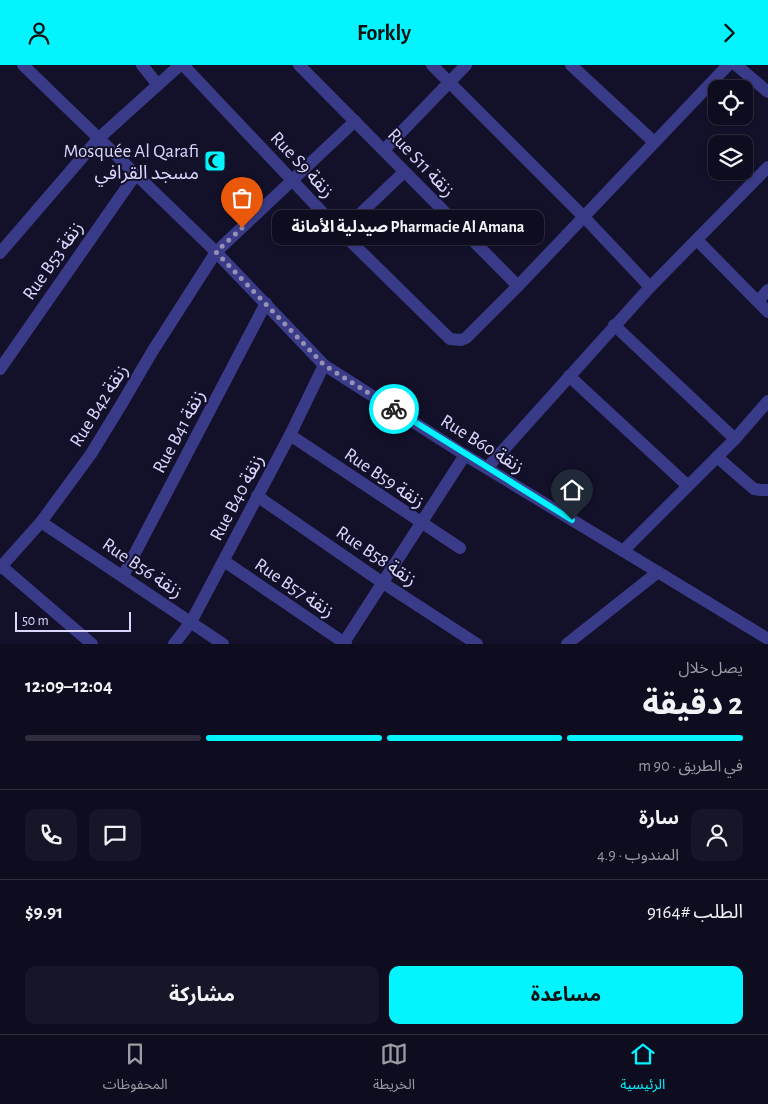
<!DOCTYPE html>
<html lang="ar">
<meta charset="utf-8">
<style>
:root{--surface:#0e0c1f;--page:#171528;--text:#f1f3f6;--muted:#9b9ba4;--line:#2e2c3d;--accent:#03f3ff}
body{margin:0;font-family:"Alegreya Sans","Noto Sans Arabic",sans-serif;background:var(--page);color:var(--text);direction:rtl;height:100vh;display:flex;flex-direction:column;font-size:19px;white-space:nowrap}
*{box-sizing:border-box;margin:0}
p{font-size:16px;color:var(--muted)}
.icon{flex:none;width:28px;height:28px;fill:none;stroke:currentColor;stroke-width:2;stroke-linecap:round;stroke-linejoin:round}
.map{position:relative;height:579px;overflow:hidden;direction:ltr}
.details{display:flex;flex-direction:column;background:var(--surface);flex:1}
.details>*{flex:none}
.controls{position:absolute;left:708px;top:15px;display:grid;gap:10px}
.controls a{display:grid;place-items:center;width:45px;height:45px;border-radius:10px;background:var(--surface);box-shadow:0 1px 4px #0004,0 0 0 1px var(--line);font-size:25px}
.scale{position:absolute;left:15px;bottom:12px;width:116px;box-sizing:border-box;padding-left:5px;border:2px solid #dad7ff;border-top:0;font-size:14px;line-height:18px;white-space:nowrap;color:#dad7ff;-webkit-text-stroke:4px #131029;paint-order:stroke}
.pin{position:absolute;display:grid;place-items:center;width:42px;height:42px;color:#fff;margin:-51px -21px;border-radius:50% 50% 50% 0;rotate:-45deg;box-shadow:0 0 5px #0007}
.pin .icon{rotate:45deg}
.courier{position:absolute;display:grid;place-items:center;width:50px;height:50px;margin:-25px;border:4px solid #03f3ff;border-radius:50%;background:#fff;color:#222;box-shadow:0 1px 6px #0007}
.bubble{position:absolute;height:35px;border-radius:10px;background:var(--surface);box-shadow:0 1px 4px #0004,0 0 0 1px var(--line);font-size:16px;font-weight:700;line-height:35px;text-align:center;direction:rtl}
.summary em{font-style:normal;font-weight:700}
.summary div{display:flex;flex-direction:column-reverse}
.summary{display:flex;align-items:center;justify-content:space-between;height:85px;padding:0 25px}
h1{font-size:32px;font-weight:700;line-height:38px}
.bar{display:grid;grid-template-columns:repeat(4,1fr);gap:8px 5px;align-content:center;height:60px;padding:0 25px}
.bar i{height:6px;border-radius:4px;background:var(--line)}
.bar .current{background:var(--accent)}
.bar p{grid-column:span 4}
.line{display:flex;align-items:center;gap:12px;padding:0 25px;border-top:1px solid var(--line)}
.line div{flex:1}
.round{display:grid;place-items:center;flex:none;width:52px;height:52px;border-radius:10px;background:var(--page)}
.button{display:flex;gap:10px;margin-top:auto;padding:10px 25px}
.button a{flex:1;height:58px;border-radius:10px;background:var(--accent);color:#111;font-size:20px;font-weight:700;line-height:58px;text-align:center}
.button a+a{background:var(--page);color:var(--text)}
header{display:flex;justify-content:space-between;align-items:center;height:65px;padding:0 25px;background:var(--accent);color:#111;font-size:22px;font-weight:700}
.dock{display:flex;justify-content:space-around;align-items:center;height:70px;border-top:1px solid var(--line);background:var(--surface);font-size:14px;color:var(--muted)}
.dock a{display:grid;justify-items:center;gap:2px}
.dock .current{color:var(--accent)}
.map>svg:first-child{display:block}
.lines{fill:none;stroke-linecap:round;stroke-linejoin:round}
.minor{stroke:#3a3b88;stroke-width:12}
.tertiary{stroke:#3a3b88;stroke-width:12}
.done{stroke:#9491b4;stroke-width:5;stroke-dasharray:0 9}
.route{stroke:#03f3ff;stroke-width:6}
.labels{text-anchor:middle;stroke-width:4;stroke-linejoin:round;paint-order:stroke}
.poi-label{font-size:19px;fill:#dad7ff;stroke:#131029;text-anchor:end}
.street-label{font-size:19px;fill:#dad7ff;stroke:#131029}
</style>
<header><svg class="icon" aria-label="forward" viewBox="0 0 24 24"><path d="M9 5l7 7-7 7"/></svg>Forkly<svg class="icon" aria-label="person" viewBox="0 0 24 24"><circle cx="12" cy="8" r="4"/><path d="M4 21q1-7 8-7t8 7"/></svg></header>
<div class="map">
<svg width="768" height="579" viewBox="0 0 768 579">
<rect width="100%" height="100%" fill="#131029"/>
<g class="lines">
<!-- minor -->
<g class="minor">
<path d="M 142,0 L 158,20"/>
<path d="M 183,0 L 341,167 L 450,274 L 461,275 L 466,273 L 518,221 L 728,0"/>
<path d="M 299,0 L 518,221"/>
<path d="M 432,0 L 584,152 L 650,222"/>
<path d="M 571,0 L 654,77"/>
<path d="M 736,0 L 768,27"/>
<path d="M 384,85 L 466,0"/>
<path d="M 341,167 L 404,107"/>
<path d="M 697,175 L 768,247"/>
<path d="M 0,188 L 99,73 L 180,0"/>
<path d="M 758,236 L 768,225"/>
<path d="M 614,260 L 735,374"/>
<path d="M 0,304 L 136,109"/>
<path d="M 569,311 L 688,421"/>
<path d="M 290,370 L 460,483"/>
<path d="M 717,392 L 754,424 L 761,425 L 768,425"/>
<path d="M 487,403 L 650,222 L 768,102"/>
<path d="M 257,431 L 383,518 L 477,579"/>
<path d="M 41,457 L 223,579"/>
<path d="M 623,486 L 735,374 L 768,336"/>
<path d="M 224,496 L 346,579"/>
<path d="M 0,500 L 92,579"/>
<path d="M 0,503 L 41,457 L 91,389 L 121,340 L 152,287 L 216,187 L 355,56"/>
<path d="M 123,511 L 266,238"/>
<path d="M 174,579 L 191,557 L 290,370 L 324,300"/>
<path d="M 343,579 L 465,390"/>
<path d="M 567,579 L 658,507"/>
</g>
<!-- tertiary -->
<path class="tertiary" d="M 23,0 L 213,184 L 324,300 L 465,390 L 768,574"/>
</g>
<g class="lines">
<!-- done -->
<path class="done" d="M 242,163 L 216,187 L 324,300 L 394,344"/>
<!-- route -->
<path class="route" d="M 394,344 L 572,455"/>
</g>
<!-- icons -->
<defs>
<g id="mosque-square" transform="scale(1.125)"><rect x="-9" y="-9" width="18" height="18" rx="4" fill="#03f3ff" stroke="#131029"/><path d="M3.5-4.9A6 6 0 1 0 3.5 4.9A5 5 0 1 1 3.5-4.9Z" fill="#111"/></g>
</defs>
<g fill-rule="evenodd">
<use href="#mosque-square" x="215" y="96"/>
</g>
<g class="labels">
<!-- poi labels -->
<g class="poi-label">
<text x="199" y="92">Mosquée Al Qarafi<tspan x="199" dy="22">مسجد القرافي</tspan></text>
</g>
<!-- street labels -->
<g class="street-label">
<text transform="translate(422 97) rotate(46)" y="7">Rue S11 زنقة</text>
<text transform="translate(303 99) rotate(47)" y="7">Rue S9 زنقة</text>
<text transform="translate(52 195) rotate(-55)" y="7">Rue B53 زنقة</text>
<text transform="translate(98 340) rotate(-58)" y="7">Rue B42 زنقة</text>
<text transform="translate(178 366) rotate(-62)" y="7">Rue B41 زنقة</text>
<text transform="translate(483 378) rotate(32)" y="7">Rue B60 زنقة</text>
<text transform="translate(385 412) rotate(34)" y="7">Rue B59 زنقة</text>
<text transform="translate(236 432) rotate(-62)" y="7">Rue B40 زنقة</text>
<text transform="translate(377 490) rotate(34)" y="7">Rue B58 زنقة</text>
<text transform="translate(143 502) rotate(34)" y="7">Rue B56 زنقة</text>
<text transform="translate(295 522) rotate(34)" y="7">Rue B57 زنقة</text>
</g>
</g>
</svg>
<div class="controls">
<a><svg class="icon" aria-label="locate" viewBox="0 0 24 24"><circle cx="12" cy="12" r="6"/><path d="M12 2v4M12 18v4M2 12h4M18 12h4"/></svg></a>
<a><svg class="icon" aria-label="layers" viewBox="0 0 24 24"><path d="M12 4l9 5-9 5-9-5zM3 14l9 5 9-5"/></svg></a>
</div>
<div class="scale">50 m</div>
<div class="pin" style="left:242px;top:163px;background:#ea580c"><svg class="icon" aria-label="bag" viewBox="0 0 24 24"><path d="M5 8h14l-1 12H6zM9 8a3 3 0 0 1 6 0"/></svg></div>
<div class="pin" style="left:572px;top:455px;background:#1f2937"><svg class="icon" aria-label="home" viewBox="0 0 24 24"><path d="M3 11l9-7 9 7M6 9v11h12V9"/></svg></div>
<div class="courier" style="left:394px;top:344px"><svg class="icon" aria-label="bike" viewBox="0 0 24 24"><circle cx="6" cy="16" r="4"/><circle cx="18" cy="16" r="4"/><path d="M6 16l4-8h5l3 8M10 8l3 8H6M13 5h3"/></svg></div>
<div class="bubble" style="left:272px;top:145px;width:272px">Pharmacie Al Amana صيدلية الأمانة</div>
</div>
<section class="details">
<div class="summary"><div><h1>2 دقيقة</h1><p>يصل خلال</p></div><em>12:04–12:09</em></div>
<div class="bar"><i class="current"></i><i class="current"></i><i class="current"></i><i></i><p>في الطريق · 90 m</p></div>
<div class="line" style="height:90px"><a class="round"><svg class="icon" aria-label="person" viewBox="0 0 24 24"><circle cx="12" cy="8" r="4"/><path d="M4 21q1-7 8-7t8 7"/></svg></a><div><b>سارة</b><p>المندوب · 4.9</p></div><a class="round"><svg class="icon" aria-label="chat" viewBox="0 0 24 24"><path d="M4 5h16v11H9l-5 4z"/></svg></a><a class="round"><svg class="icon" aria-label="phone" viewBox="0 0 24 24"><path d="M5 4h4l2 5-3 2q2 4 5 5l2-3 5 2v4C11 20 4 13 5 4z"/></svg></a></div>
<div class="line" style="height:65px"><div>الطلب #9164</div><b>$9.91</b></div>
<div class="button"><a>مساعدة</a><a>مشاركة</a></div>
</section>
<nav class="dock">
<a class="current"><svg class="icon" aria-label="home" viewBox="0 0 24 24"><path d="M3 11l9-7 9 7M6 9v11h12V9"/></svg>الرئيسية</a>
<a><svg class="icon" aria-label="map" viewBox="0 0 24 24"><path d="M3 6l6-2 6 2 6-2v14l-6 2-6-2-6 2zM9 4v14M15 6v14"/></svg>الخريطة</a>
<a><svg class="icon" aria-label="saved" viewBox="0 0 24 24"><path d="M7 4h10v16l-5-4-5 4z"/></svg>المحفوظات</a>
</nav>
